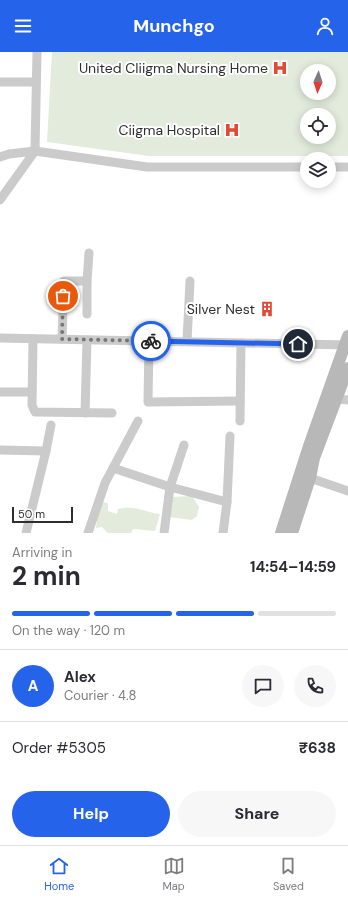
<!DOCTYPE html>
<meta charset="utf-8">
<style>
:root{--surface:#fff;--page:#f7f7f7;--text:#2b2b33;--muted:#7c7c81;--line:#e1e1e2;--accent:#2563eb}
body{margin:0;font-family:"DM Sans",sans-serif;background:var(--page);color:var(--text);height:100vh;display:flex;flex-direction:column;font-size:15px;white-space:nowrap}
*{box-sizing:border-box;margin:0}
p{font-size:13px;color:var(--muted)}
.icon{flex:none;width:22px;height:22px;fill:none;stroke:currentColor;stroke-width:2;stroke-linecap:round;stroke-linejoin:round}
.map{position:relative;height:481px;overflow:hidden}
.details{display:flex;flex-direction:column;background:var(--surface);flex:1}
.details>*{flex:none}
.needle{width:26px;rotate:183deg}
.buttons{position:absolute;left:300px;top:12px;display:grid;gap:8px}
.buttons a{display:grid;place-items:center;width:36px;height:36px;border-radius:50%;background:var(--surface);box-shadow:0 2px 10px #0003;font-size:20px}
.scale{position:absolute;left:12px;bottom:10px;width:61px;box-sizing:border-box;padding-left:4px;border:2px solid #2e2e2e;border-top:0;font-size:11px;line-height:14px;white-space:nowrap;color:#2e2e2e;-webkit-text-stroke:3px #fff;paint-order:stroke}
.pin{position:absolute;display:grid;place-items:center;width:34px;height:34px;color:#fff;margin:-17px;border:2px solid #fff;border-radius:50%;box-shadow:0 1px 4px #0007}
.courier{position:absolute;display:grid;place-items:center;width:40px;height:40px;margin:-20px;border:3px solid #2563eb;border-radius:50%;background:#fff;color:#222;box-shadow:0 1px 5px #0007}
.headline em{font-style:normal;font-weight:700}
.headline div{display:flex;flex-direction:column-reverse}
.headline{display:flex;align-items:center;justify-content:space-between;height:68px;padding:0 12px}
h1{font-size:26px;font-weight:700;line-height:30px}
.bar{display:grid;grid-template-columns:repeat(4,1fr);gap:6px 4px;align-content:center;height:48px;padding:0 12px}
.bar i{height:5px;border-radius:3px;background:var(--line)}
.bar .current{background:var(--accent)}
.bar p{grid-column:span 4}
.line{display:flex;align-items:center;gap:10px;padding:0 12px;border-top:1px solid var(--line)}
.line div{flex:1}
.round{display:grid;place-items:center;flex:none;width:42px;height:42px;border-radius:21px;background:var(--page)}
.primary-button{display:flex;gap:8px;margin-top:auto;padding:8px 12px}
.primary-button a{flex:1;height:46px;border-radius:24px;background:var(--accent);color:#fff;font-size:16px;font-weight:700;line-height:46px;text-align:center}
.primary-button a+a{background:var(--page);color:var(--text)}
header{display:flex;justify-content:space-between;align-items:center;height:52px;padding:0 12px;background:var(--accent);color:#fff;font-size:18px;font-weight:700}
.menu{display:flex;justify-content:space-around;align-items:center;height:56px;border-top:1px solid var(--line);background:var(--surface);font-size:11px;color:var(--muted)}
.menu a{display:grid;justify-items:center;gap:2px}
.menu .current{color:var(--accent)}
.map>svg:first-child{display:block}
.green{fill:#e2ebdc;fill-rule:evenodd}
.lines{fill:none;stroke-linecap:round;stroke-linejoin:round}
.street{stroke:#cbcbcb;stroke-width:9}
.secondary{stroke:#b8b8b8;stroke-width:12}
.done{stroke:#777;stroke-width:4;stroke-dasharray:0 7.2}
.route{stroke:#2563eb;stroke-width:5}
.labels{text-anchor:middle;stroke-width:4;stroke-linejoin:round;paint-order:stroke}
.poi-label{font-size:14px;fill:#2e2e2e;stroke:#fff;text-anchor:end}
</style>
<header><svg class="icon" aria-label="menu" viewBox="0 0 24 24"><path d="M4 6h16M4 12h16M4 18h16"/></svg>Munchgo<svg class="icon" aria-label="person" viewBox="0 0 24 24"><circle cx="12" cy="8" r="4"/><path d="M4 21q1-7 8-7t8 7"/></svg></header>
<div class="map">
<svg width="348" height="481" viewBox="0 0 348 481">
<rect width="100%" height="100%" fill="#fff"/>
<!-- green -->
<g class="green">
<path d="M 52,0 L 348,0 L 348,104 L 149,104 L 47,90 ZM 307,19 L 329,19 L 329,41 L 307,41 ZM 307,63 L 329,63 L 329,85 L 307,85 Z"/>
<path d="M 192,444 L 199,455 L 197,464 L 192,468 L 169,465 L 170,445 Z"/>
<path d="M 101,450 L 108,451 L 108,459 L 117,462 L 118,457 C 138,453 142,460 160,462 L 155,479 L 133,477 L 131,481 L 108,481 L 102,475 L 96,476 L 98,460 Z"/>
</g>
<g class="lines">
<!-- street -->
<g class="street">
<path d="M 0,30 L 36,30"/>
<path d="M 0,105 L 9,102 L 35,99 L 147,115 L 307,115"/>
<path d="M 329,115 L 348,115"/>
<path d="M 0,148 L 35,99 L 37,0"/>
<path d="M 87,262 L 87,229 L 89,201"/>
<path d="M 0,286 L 348,293"/>
<path d="M 33,287 L 32,353 L 35,360 L 112,361"/>
<path d="M 62,287 L 64,229 L 87,229"/>
<path d="M 149,289 L 148,350 L 240,349"/>
<path d="M 187,289 L 190,229"/>
<path d="M 0,340 L 32,340"/>
<path d="M 337,347 L 348,348"/>
<path d="M 85,361 L 87,288"/>
<path d="M 240,369 L 241,291"/>
<path d="M 0,398 L 46,399"/>
<path d="M 113,416 L 170,435 L 227,450"/>
<path d="M 310,426 L 348,439"/>
<path d="M 26,481 L 46,399 L 51,373"/>
<path d="M 88,481 L 105,431 L 138,369"/>
<path d="M 164,481 L 170,435 L 184,393"/>
<path d="M 223,481 L 227,450 L 230,384"/>
</g>
<!-- secondary -->
<g class="secondary">
<path d="M 281,481 L 309,394 L 348,284"/>
<path d="M 292,481 L 310,426 L 314,406 L 348,316"/>
</g>
</g>
<g class="lines">
<!-- done -->
<path class="done" d="M 63,244 L 62,287 L 151,289"/>
<!-- route -->
<path class="route" d="M 151,289 L 298,292"/>
</g>
<!-- icons -->
<defs>
<g id="hospital-bare" transform="scale(1.2)"><path d="M-5-5h3v3.5h4V-5h3V5h-3V1.5h-4V5h-3Z" fill="#e04936" stroke="#fff" stroke-width="2.5" paint-order="stroke"/></g>
<g id="building-bare" transform="scale(1.2)"><path d="M-4-6H4V6H1V3H-1V6H-4ZM-2.5-4.3h1.7v1.8h-1.7ZM.8-4.3h1.7v1.8H.8ZM-2.5-1h1.7V.8h-1.7ZM.8-1h1.7V.8H.8Z" fill="#e04936" stroke="#fff" stroke-width="2.5" paint-order="stroke"/></g>
</defs>
<g fill-rule="evenodd">
<use href="#hospital-bare" x="280" y="16"/>
<use href="#hospital-bare" x="232" y="78"/>
<use href="#building-bare" x="267" y="257"/>
</g>
<g class="labels">
<!-- poi labels -->
<g class="poi-label">
<text x="268" y="21">United CIiigma Nursing Home</text>
<text x="220" y="83">Ciigma Hospital</text>
<text x="255" y="262">Silver Nest</text>
</g>
</g>
</svg>
<div class="buttons">
<a><svg class="needle" viewBox="-14 -14 28 28"><path d="M0-13l5 13h-10z" fill="#e53935"/><path d="M0 13l5-13h-10z" fill="#7c7c81"/></svg></a>
<a><svg class="icon" aria-label="locate" viewBox="0 0 24 24"><circle cx="12" cy="12" r="6"/><path d="M12 2v4M12 18v4M2 12h4M18 12h4"/></svg></a>
<a><svg class="icon" aria-label="layers" viewBox="0 0 24 24"><path d="M12 4l9 5-9 5-9-5zM3 14l9 5 9-5"/></svg></a>
</div>
<div class="scale">50 m</div>
<div class="pin" style="left:63px;top:244px;background:#ea580c"><svg class="icon" aria-label="bag" viewBox="0 0 24 24"><path d="M5 8h14l-1 12H6zM9 8a3 3 0 0 1 6 0"/></svg></div>
<div class="pin" style="left:298px;top:292px;background:#1f2937"><svg class="icon" aria-label="home" viewBox="0 0 24 24"><path d="M3 11l9-7 9 7M6 9v11h12V9"/></svg></div>
<div class="courier" style="left:151px;top:289px"><svg class="icon" aria-label="bike" viewBox="0 0 24 24"><circle cx="6" cy="16" r="4"/><circle cx="18" cy="16" r="4"/><path d="M6 16l4-8h5l3 8M10 8l3 8H6M13 5h3"/></svg></div>
</div>
<section class="details">
<div class="headline"><div><h1>2 min</h1><p>Arriving in</p></div><em>14:54–14:59</em></div>
<div class="bar"><i class="current"></i><i class="current"></i><i class="current"></i><i></i><p>On the way · 120 m</p></div>
<div class="line" style="height:72px"><b class="round" style="background:var(--accent);color:#fff">A</b><div><b>Alex</b><p>Courier · 4.8</p></div><a class="round"><svg class="icon" aria-label="chat" viewBox="0 0 24 24"><path d="M4 5h16v11H9l-5 4z"/></svg></a><a class="round"><svg class="icon" aria-label="phone" viewBox="0 0 24 24"><path d="M5 4h4l2 5-3 2q2 4 5 5l2-3 5 2v4C11 20 4 13 5 4z"/></svg></a></div>
<div class="line" style="height:52px"><div>Order #5305</div><b>₹638</b></div>
<div class="primary-button"><a>Help</a><a>Share</a></div>
</section>
<nav class="menu">
<a class="current"><svg class="icon" aria-label="home" viewBox="0 0 24 24"><path d="M3 11l9-7 9 7M6 9v11h12V9"/></svg>Home</a>
<a><svg class="icon" aria-label="map" viewBox="0 0 24 24"><path d="M3 6l6-2 6 2 6-2v14l-6 2-6-2-6 2zM9 4v14M15 6v14"/></svg>Map</a>
<a><svg class="icon" aria-label="saved" viewBox="0 0 24 24"><path d="M7 4h10v16l-5-4-5 4z"/></svg>Saved</a>
</nav>
